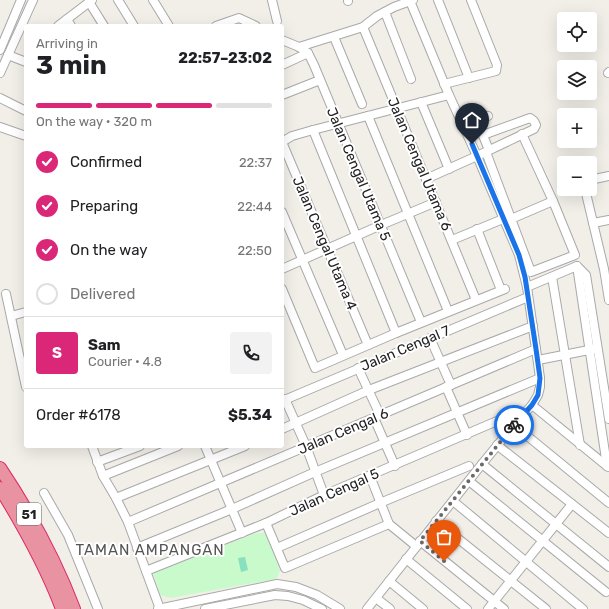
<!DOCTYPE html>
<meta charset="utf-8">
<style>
:root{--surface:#fff;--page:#f2f2f2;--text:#202124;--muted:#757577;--line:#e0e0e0;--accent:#db2777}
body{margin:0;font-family:Rubik,sans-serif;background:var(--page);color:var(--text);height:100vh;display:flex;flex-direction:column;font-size:15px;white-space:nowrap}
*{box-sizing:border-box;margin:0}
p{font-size:13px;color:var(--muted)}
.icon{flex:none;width:22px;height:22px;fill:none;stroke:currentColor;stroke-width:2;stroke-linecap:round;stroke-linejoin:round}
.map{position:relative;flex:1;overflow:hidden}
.drawer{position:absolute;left:24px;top:24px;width:260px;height:424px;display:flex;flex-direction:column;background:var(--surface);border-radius:4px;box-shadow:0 4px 16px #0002}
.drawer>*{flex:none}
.buttons{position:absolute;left:557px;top:12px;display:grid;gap:8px}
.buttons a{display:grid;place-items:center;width:40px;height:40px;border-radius:4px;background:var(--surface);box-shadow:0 4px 16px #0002;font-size:20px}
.pin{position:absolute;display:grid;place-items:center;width:34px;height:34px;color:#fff;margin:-41px -17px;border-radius:50% 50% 50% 0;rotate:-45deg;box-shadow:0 0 4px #0007}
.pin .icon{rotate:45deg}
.courier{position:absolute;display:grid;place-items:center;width:40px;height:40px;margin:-20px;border:3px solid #1a73e8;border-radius:50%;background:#fff;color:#222;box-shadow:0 1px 5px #0007}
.headline em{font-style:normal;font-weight:700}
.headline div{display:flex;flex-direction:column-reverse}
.headline{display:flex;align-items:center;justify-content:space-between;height:68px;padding:0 12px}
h1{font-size:26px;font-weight:700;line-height:30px}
.bar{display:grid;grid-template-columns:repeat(4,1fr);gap:6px 4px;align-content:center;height:48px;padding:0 12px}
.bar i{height:5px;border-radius:3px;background:var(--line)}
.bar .active{background:var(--accent)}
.bar p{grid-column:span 4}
.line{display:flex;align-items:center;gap:10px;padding:0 12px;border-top:1px solid var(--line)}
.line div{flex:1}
.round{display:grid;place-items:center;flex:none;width:42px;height:42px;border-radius:4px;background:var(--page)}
ol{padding:0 12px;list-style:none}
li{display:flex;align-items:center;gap:12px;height:44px}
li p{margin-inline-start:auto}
li .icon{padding:4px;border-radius:50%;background:var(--accent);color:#fff;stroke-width:4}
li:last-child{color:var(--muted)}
li i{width:22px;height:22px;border:2px solid var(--line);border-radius:50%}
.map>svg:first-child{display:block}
.park{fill:#c8facc}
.pitch{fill:#88e0be}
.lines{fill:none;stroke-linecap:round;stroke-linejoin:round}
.minor-casing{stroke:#a9a9a9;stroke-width:10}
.highway-casing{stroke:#dc2a67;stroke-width:14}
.minor{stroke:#fff;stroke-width:8}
.highway{stroke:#e892a2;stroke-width:12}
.done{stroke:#6b6a68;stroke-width:4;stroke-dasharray:0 7.2}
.route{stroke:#1a73e8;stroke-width:5}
.labels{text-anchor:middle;stroke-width:4;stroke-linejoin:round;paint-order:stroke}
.shield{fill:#fff;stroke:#646464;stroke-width:1}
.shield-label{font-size:13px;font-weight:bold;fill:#222}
.street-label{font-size:14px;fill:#222;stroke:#fff}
.neighbourhood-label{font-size:15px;letter-spacing:1px;fill:#555;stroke:#fff}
</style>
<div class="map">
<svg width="609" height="609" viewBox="0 0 609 609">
<rect width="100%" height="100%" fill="#f2efe9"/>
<!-- park -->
<path class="park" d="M 266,532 L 280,571 L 276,579 L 171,598 L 160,595 L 153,573 L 254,534 Z"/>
<!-- pitch -->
<path class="pitch" d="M 245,557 L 248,570 L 241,572 L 238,558 Z"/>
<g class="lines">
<!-- minor casing -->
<g class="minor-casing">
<g id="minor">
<path d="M 118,0 L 134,26"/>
<path d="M 153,0 L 169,26"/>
<path d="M 272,0 L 277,21"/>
<path d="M 348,0 L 348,1"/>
<path d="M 438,0 L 469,78"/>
<path d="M 89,2 L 104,26"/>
<path d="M 385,12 L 411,79"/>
<path d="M 67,19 L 71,26"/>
<path d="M 58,26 L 92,0"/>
<path d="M 216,26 L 239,18 L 256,26"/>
<path d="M 363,27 L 476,300"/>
<path d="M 334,37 L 362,104"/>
<path d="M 282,40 L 299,47 L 308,53 L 314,65 L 421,322"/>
<path d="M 299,47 L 363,27 L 377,16 L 394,7 L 413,0"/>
<path d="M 0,50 L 21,0"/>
<path d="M 8,55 L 26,62"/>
<path d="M 282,65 L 308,53"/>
<path d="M 0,73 L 33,0"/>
<path d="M 608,73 L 609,72"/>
<path d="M 444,84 L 496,71 L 497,65 L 471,0"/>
<path d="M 282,95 L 320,80"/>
<path d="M 0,98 L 26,111"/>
<path d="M 421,102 L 449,169"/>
<path d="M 368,116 L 448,311"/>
<path d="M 488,116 L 477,121 L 489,150"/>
<path d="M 0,127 L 26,136"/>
<path d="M 313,130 L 396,333"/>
<path d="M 282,142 L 368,345"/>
<path d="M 282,142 L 292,136 L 313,130 L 449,95"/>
<path d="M 486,152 L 531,272 L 575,255 L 553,201 L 522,134"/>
<path d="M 426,179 L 477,156 L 534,129 L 536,125 L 534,121 L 530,118 L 483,135"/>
<path d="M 590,180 L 609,176"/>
<path d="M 585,189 L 604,269 L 609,300"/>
<path d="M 282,212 L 343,355"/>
<path d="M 511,219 L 553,201"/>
<path d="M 593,223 L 609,220"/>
<path d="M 477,229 L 501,290"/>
<path d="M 452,240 L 503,219"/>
<path d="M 577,266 L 607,466"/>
<path d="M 282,269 L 381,225 L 436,202"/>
<path d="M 552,277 L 580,445"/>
<path d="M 527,287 L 577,266 L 586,275 L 609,419"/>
<path d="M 282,289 L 315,368 L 396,333 L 505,289"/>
<path d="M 6,294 L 26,387"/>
<path d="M 11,316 L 26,312"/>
<path d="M 430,338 L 451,385"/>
<path d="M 538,360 L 594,349"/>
<path d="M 358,368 L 380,415"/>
<path d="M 446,387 L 467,435"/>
<path d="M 285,399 L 306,446 L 324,495"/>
<path d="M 282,401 L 528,297"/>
<path d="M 532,405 L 608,467"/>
<path d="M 374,418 L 395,466"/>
<path d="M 514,425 L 609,503"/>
<path d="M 282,429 L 369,390 L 533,326"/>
<path d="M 497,445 L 609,533"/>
<path d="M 92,446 L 103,476 L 116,498 L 128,522 L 160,609"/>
<path d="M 205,446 L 242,533"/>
<path d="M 97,462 L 140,446"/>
<path d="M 482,464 L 609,567"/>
<path d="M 103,476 L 178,446"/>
<path d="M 370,476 L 389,524"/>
<path d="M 469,481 L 606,592"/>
<path d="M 44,493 L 68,535 L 98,609"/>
<path d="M 116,498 L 245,446"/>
<path d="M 453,501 L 583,609"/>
<path d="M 436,521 L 546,609"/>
<path d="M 128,522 L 536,349"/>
<path d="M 266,523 L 285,568 L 389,524 L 416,546"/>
<path d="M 420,541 L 504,609"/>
<path d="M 137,548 L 232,509 L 315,472 L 540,378"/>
<path d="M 277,548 L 380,503 L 469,466"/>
<path d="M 406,559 L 467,609"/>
<path d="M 146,571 L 266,523 L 324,495 L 504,418 L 522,416"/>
<path d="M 389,581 L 423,609"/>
<path d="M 376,598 L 390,609"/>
<path d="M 158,609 L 277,584 L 296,587 L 317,595 L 340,609"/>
<path d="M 205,609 L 275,595 L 288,596 L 303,600 L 322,609"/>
<path d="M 367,609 L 482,464 L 514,425 L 532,405 L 538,395 L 540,387 L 540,378 L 536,349 L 527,287 L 519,255 L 477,156 L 449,95 L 410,1"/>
<path d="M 488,609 L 572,504"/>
</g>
</g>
<!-- highway casing -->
<g class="highway-casing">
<g id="highway">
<path d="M 0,468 C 30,513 55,559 74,609"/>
<path d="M 0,488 C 24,527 46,566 62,609"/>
</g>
</g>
<!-- minor -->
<use href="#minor" class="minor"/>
<!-- highway -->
<use href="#highway" class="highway"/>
</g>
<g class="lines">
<!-- done -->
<path class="done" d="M 444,561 L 420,541 L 514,425"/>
<!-- route -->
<path class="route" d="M 472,144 L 519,255 L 525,277 L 536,349 L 540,378 L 538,395 L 532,405 L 514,425"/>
</g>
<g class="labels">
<!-- shield labels -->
<rect class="shield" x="17" y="503" width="24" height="22" rx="3"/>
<g class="shield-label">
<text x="29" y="519">51</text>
</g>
<!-- street labels -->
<g class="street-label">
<text transform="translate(420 164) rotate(67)" y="5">Jalan Cengal Utama 6</text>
<text transform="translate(359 174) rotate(67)" y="5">Jalan Cengal Utama 5</text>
<text transform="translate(325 243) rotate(67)" y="5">Jalan Cengal Utama 4</text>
<text transform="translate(405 348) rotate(-23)" y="5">Jalan Cengal 7</text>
<text transform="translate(343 431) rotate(-23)" y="5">Jalan Cengal 6</text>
<text transform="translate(334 492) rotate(-24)" y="5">Jalan Cengal 5</text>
</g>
<!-- neighbourhood labels -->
<g class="neighbourhood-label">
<text x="150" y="555">TAMAN AMPANGAN</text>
</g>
</g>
</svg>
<div class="buttons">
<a><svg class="icon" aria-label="locate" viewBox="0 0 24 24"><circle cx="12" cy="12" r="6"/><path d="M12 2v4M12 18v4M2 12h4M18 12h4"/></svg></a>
<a><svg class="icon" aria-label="layers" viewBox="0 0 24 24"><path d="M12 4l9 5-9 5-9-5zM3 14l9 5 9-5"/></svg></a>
<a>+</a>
<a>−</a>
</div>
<div class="pin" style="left:444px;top:561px;background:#ea580c"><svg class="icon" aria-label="bag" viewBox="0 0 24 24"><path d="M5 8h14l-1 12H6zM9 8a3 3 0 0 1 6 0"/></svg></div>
<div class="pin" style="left:472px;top:144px;background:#1f2937"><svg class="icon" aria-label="home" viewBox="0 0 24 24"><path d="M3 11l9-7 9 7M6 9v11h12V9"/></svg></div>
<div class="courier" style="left:514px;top:425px"><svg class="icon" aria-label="bike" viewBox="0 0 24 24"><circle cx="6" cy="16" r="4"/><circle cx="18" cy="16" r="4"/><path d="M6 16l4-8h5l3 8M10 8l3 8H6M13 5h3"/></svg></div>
<section class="drawer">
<div class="headline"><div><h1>3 min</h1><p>Arriving in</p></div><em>22:57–23:02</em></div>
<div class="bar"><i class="active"></i><i class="active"></i><i class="active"></i><i></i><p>On the way · 320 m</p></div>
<ol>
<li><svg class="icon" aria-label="check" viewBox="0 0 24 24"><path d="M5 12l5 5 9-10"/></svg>Confirmed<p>22:37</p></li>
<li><svg class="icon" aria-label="check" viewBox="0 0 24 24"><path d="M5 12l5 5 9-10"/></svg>Preparing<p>22:44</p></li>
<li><svg class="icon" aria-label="check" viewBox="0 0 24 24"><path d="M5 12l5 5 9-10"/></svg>On the way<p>22:50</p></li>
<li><i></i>Delivered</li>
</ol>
<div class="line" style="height:72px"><b class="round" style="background:var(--accent);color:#fff">S</b><div><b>Sam</b><p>Courier · 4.8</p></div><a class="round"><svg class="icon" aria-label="phone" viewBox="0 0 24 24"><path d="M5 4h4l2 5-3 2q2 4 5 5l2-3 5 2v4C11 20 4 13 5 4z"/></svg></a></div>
<div class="line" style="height:52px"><div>Order #6178</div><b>$5.34</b></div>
</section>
</div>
